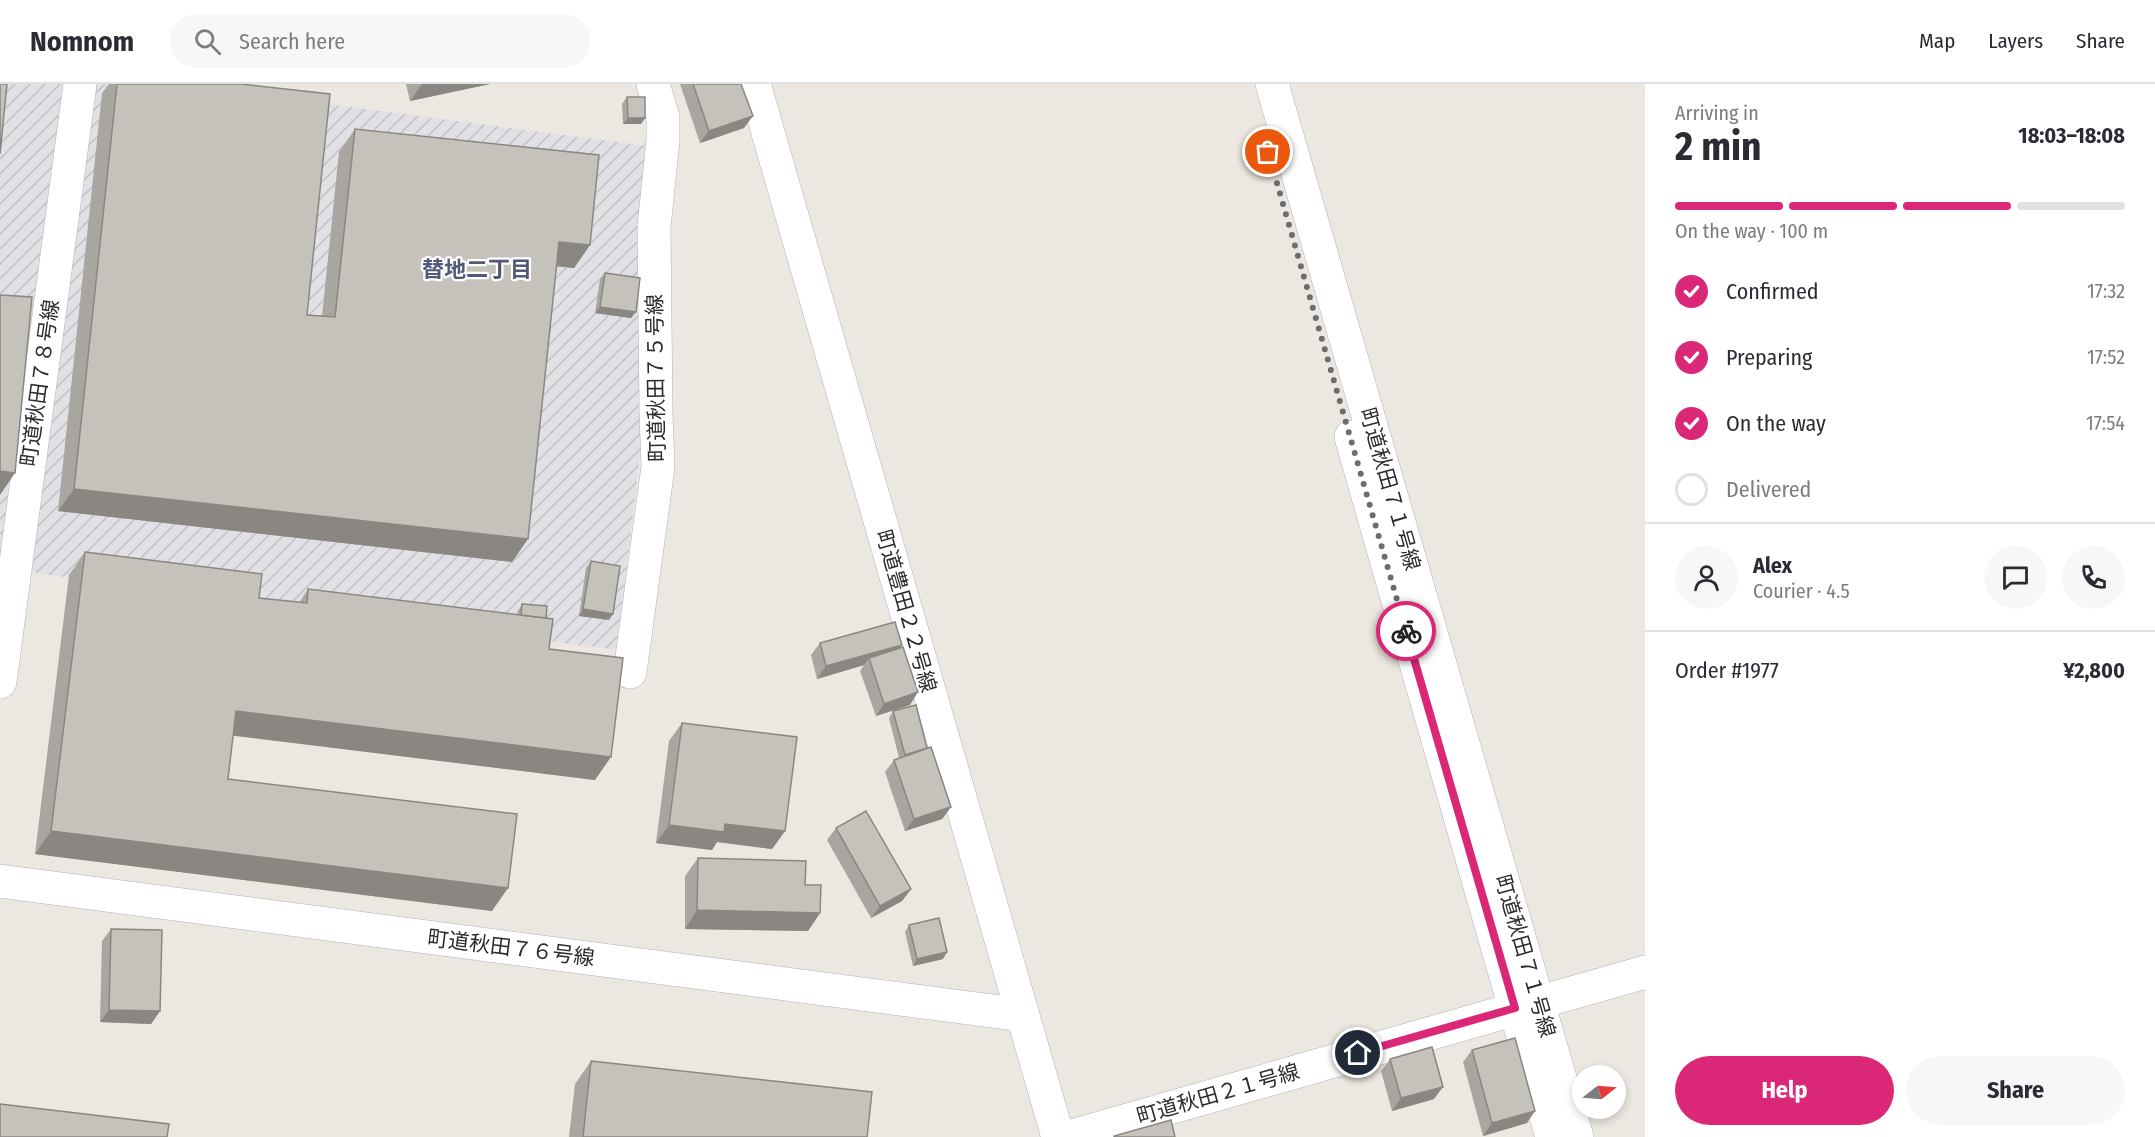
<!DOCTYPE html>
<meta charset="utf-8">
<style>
:root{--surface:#fff;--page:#f7f7f7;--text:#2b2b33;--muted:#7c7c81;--line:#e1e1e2;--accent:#db2777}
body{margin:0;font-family:"Fira Sans Condensed","Noto Sans JP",sans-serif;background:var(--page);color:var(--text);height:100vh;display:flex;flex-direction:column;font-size:22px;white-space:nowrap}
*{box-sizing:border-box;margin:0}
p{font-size:20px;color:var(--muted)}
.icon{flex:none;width:33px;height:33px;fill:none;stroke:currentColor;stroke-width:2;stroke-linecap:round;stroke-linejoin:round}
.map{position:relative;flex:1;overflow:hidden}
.details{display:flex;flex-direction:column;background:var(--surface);width:510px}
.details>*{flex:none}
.needle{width:39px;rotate:73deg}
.buttons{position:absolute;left:1572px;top:981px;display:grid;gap:12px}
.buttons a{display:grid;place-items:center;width:54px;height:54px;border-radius:50%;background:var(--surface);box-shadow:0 3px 9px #0003;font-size:30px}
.pin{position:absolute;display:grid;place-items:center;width:51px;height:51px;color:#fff;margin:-26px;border:3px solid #fff;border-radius:50%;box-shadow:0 2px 6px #0007}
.courier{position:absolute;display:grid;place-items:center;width:60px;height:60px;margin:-30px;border:4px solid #db2777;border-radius:50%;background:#fff;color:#222;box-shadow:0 2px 8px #0007}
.overview em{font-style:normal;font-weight:700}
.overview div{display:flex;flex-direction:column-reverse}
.overview{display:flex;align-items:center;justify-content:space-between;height:102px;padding:0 30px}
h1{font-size:39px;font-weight:700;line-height:45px}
.bar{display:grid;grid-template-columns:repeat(4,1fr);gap:9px 6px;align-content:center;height:72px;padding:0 30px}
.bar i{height:8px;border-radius:4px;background:var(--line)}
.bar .on{background:var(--accent)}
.bar p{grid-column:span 4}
.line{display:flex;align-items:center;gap:15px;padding:0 30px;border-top:2px solid var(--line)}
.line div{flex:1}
.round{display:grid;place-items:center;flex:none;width:63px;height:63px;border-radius:32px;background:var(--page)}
ol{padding:0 30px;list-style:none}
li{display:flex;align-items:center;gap:18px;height:66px}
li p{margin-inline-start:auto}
li .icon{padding:6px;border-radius:50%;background:var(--accent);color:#fff;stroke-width:4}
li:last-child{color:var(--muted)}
li i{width:33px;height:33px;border:3px solid var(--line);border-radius:50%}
.primary-button{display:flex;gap:12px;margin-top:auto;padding:12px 30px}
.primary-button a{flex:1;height:69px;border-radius:36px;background:var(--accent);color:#fff;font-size:24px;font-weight:700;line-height:69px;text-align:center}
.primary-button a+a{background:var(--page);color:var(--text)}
header{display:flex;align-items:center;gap:36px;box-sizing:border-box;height:84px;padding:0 30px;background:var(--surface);border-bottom:2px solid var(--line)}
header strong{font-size:28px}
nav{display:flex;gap:33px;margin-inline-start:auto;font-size:21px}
.search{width:420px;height:54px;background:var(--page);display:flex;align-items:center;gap:15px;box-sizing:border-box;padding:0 21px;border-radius:33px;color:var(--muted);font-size:22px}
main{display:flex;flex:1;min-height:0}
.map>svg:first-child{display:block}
.industrial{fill:url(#industrial-furrows)}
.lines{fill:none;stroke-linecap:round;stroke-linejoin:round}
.minor-casing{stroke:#b0b2bb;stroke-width:34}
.minor{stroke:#fff;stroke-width:33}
.wall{fill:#a9a6a1}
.shaded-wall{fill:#8a8783}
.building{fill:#c5c1bb;stroke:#8a8783;stroke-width:1.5}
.done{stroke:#6f6d6b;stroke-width:6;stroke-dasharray:0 10.8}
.route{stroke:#db2777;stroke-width:8}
.labels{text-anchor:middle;stroke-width:4.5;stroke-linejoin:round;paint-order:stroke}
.street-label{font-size:21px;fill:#2c2c2c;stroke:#fff}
.neighbourhood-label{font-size:22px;font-weight:bold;fill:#515878;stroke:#fff}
</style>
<header>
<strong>Nomnom</strong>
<div class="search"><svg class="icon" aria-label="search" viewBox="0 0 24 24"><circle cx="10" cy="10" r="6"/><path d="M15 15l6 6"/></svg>Search here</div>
<nav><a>Map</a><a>Layers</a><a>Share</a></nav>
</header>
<main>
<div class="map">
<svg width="1645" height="1053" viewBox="0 0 1645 1053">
<defs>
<pattern id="industrial-furrows" width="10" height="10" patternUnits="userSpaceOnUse" patternTransform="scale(1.5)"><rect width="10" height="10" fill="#e1e0e5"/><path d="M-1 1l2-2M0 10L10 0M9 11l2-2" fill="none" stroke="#c1c0c5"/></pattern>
</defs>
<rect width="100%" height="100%" fill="#ece7e0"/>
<!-- industrial -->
<path class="industrial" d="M 0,0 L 173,0 L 648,62 L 644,337 L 617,566 L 5,485 L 0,524 Z"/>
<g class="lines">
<!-- minor casing -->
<g class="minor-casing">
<g id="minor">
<path d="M 754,0 L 1058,1053"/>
<path d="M 1272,0 L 1577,1053"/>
<path d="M 1351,353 L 1552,1053"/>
<path d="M 630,588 L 658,383 L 656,329 L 654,143 L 663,56 L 663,33 L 653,0"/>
<path d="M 0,598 L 80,0"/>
<path d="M 0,797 L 1022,931"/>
<path d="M 1068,1053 L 1645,888"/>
</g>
</g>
<!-- minor -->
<use href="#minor" class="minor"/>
</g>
<!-- wall -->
<g class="wall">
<path d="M 109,0 L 241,0 L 307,231 L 322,232 L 339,68 L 355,45 L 590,161 L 574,184 L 556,182 L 512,478 L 58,427 L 102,9 Z"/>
<path d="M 406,0 L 490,0 L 410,17 Z"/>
<path d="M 680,0 L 741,0 L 744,44 L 700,59 Z"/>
<path d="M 627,13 L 645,34 L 641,40 L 623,40 L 622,20 Z"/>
<path d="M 605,189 L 636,228 L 631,234 L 595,229 L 600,195 Z"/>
<path d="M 85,468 L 259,514 L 299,519 L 308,505 L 517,531 L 518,527 L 522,520 L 546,534 L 549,565 L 595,696 L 233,651 L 228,695 L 492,827 L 35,770 L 69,491 Z"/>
<path d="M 591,477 L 609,536 L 579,532 L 586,484 Z"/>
<path d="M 820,559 L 899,565 L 910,621 L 876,632 L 860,587 L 864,581 L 817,595 L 811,571 Z"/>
<path d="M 893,627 L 927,664 L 951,723 L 942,735 L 905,747 L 885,688 L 894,676 L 899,674 L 889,634 Z"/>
<path d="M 682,639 L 785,747 L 772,765 L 717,758 L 712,766 L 656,759 L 669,657 Z"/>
<path d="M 836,744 L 911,805 L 902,817 L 871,834 L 827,756 Z"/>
<path d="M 698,774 L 805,801 L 820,829 L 808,847 L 685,845 L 685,792 Z"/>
<path d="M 909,841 L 943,875 L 913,882 L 905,848 Z"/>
<path d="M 111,845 L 160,927 L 151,940 L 100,938 L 102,857 Z"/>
<path d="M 1472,966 L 1527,1039 L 1483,1052 L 1463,978 Z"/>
<path d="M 1390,975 L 1434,1015 L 1392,1027 L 1381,987 Z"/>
<path d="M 591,977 L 867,1053 L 569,1053 L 575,1000 Z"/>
</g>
<!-- shaded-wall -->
<g class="shaded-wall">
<path d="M 422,0 L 490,0 L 410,17 Z"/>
<path d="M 753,32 L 744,44 L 700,59 L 709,47 Z"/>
<path d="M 628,34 L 645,34 L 641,40 L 623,40 Z"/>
<path d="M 559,158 L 590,161 L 574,184 L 543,181 Z"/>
<path d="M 600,223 L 636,228 L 631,234 L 595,229 Z"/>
<path d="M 0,387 L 15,389 L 0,411 Z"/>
<path d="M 74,405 L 528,455 L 512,478 L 58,427 Z"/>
<path d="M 583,525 L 613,530 L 609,536 L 579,532 Z"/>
<path d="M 902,561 L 893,573 L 869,574 L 864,581 L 817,595 L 826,582 Z"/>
<path d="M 918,608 L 910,621 L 876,632 L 884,620 Z"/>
<path d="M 236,627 L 611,673 L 595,696 L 220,650 Z"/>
<path d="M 951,723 L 942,735 L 905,747 L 914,735 Z"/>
<path d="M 725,740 L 785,747 L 772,765 L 717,758 L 712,766 L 656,759 L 669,741 Z"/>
<path d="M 51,747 L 508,804 L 492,827 L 35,770 Z"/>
<path d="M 911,805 L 902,817 L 871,834 L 880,822 Z"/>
<path d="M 697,826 L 820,829 L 808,847 L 685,845 Z"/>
<path d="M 947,868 L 943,875 L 913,882 L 917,875 Z"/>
<path d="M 109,926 L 160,927 L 151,940 L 100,938 Z"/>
<path d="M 1443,1003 L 1434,1015 L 1392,1027 L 1401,1014 Z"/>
<path d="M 1535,1027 L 1527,1039 L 1483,1052 L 1492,1039 Z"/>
</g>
<!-- building -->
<g class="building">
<path d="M 0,0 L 7,0 L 0,70 Z"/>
<path d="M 117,0 L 241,0 L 330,10 L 307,231 L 335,233 L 355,45 L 599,71 L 590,161 L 559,158 L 528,455 L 74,405 Z"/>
<path d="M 693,0 L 741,0 L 753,32 L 709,47 Z"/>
<path d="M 627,13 L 645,13 L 645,34 L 628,34 Z"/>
<path d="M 605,189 L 640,194 L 636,228 L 600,223 Z"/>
<path d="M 0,211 L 32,213 L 15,389 L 0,387 Z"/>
<path d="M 85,468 L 262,490 L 259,514 L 307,519 L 308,505 L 553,535 L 549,565 L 623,574 L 611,673 L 236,627 L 228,695 L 517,730 L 508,804 L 51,747 Z"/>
<path d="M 591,477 L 620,482 L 613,530 L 583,525 Z"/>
<path d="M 522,520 L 547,522 L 546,534 L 521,531 Z"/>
<path d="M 895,538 L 902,561 L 826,582 L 820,559 Z"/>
<path d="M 903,563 L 918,608 L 884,620 L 869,574 Z"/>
<path d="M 916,621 L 927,664 L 905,671 L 893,627 Z"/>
<path d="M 682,639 L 797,653 L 785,747 L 725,740 L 724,748 L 669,741 Z"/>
<path d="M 931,663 L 951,723 L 914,735 L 894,676 Z"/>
<path d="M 866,727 L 911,805 L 880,822 L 836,744 Z"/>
<path d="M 698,774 L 806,777 L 805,801 L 821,801 L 820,829 L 697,826 Z"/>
<path d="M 939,834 L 947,868 L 917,875 L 909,841 Z"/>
<path d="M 111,845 L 162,846 L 160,927 L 109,926 Z"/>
<path d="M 1515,954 L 1535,1027 L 1492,1039 L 1472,966 Z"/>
<path d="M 1432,963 L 1443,1003 L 1401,1014 L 1390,975 Z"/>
<path d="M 591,977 L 872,1008 L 867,1053 L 583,1053 Z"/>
<path d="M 0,1020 L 169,1040 L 167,1053 L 0,1053 Z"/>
<path d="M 1171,1036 L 1175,1053 L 1114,1053 L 1114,1052 Z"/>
</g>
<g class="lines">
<!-- done -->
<path class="done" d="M 1268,68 L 1406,547"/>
<!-- route -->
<path class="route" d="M 1358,969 L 1515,924 L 1406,547"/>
</g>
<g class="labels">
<!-- street labels -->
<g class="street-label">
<text transform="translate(656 294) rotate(-91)" y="7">町道秋田７５号線</text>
<text transform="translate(40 299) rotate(-82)" y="7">町道秋田７８号線</text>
<text transform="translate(1390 405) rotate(74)" y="7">町道秋田７１号線</text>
<text transform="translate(906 527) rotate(74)" y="7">町道豊田２２号線</text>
<text transform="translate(511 864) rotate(7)" y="7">町道秋田７６号線</text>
<text transform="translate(1525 872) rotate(74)" y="7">町道秋田７１号線</text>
<text transform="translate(1218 1010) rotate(-16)" y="7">町道秋田２１号線</text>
</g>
<!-- neighbourhood labels -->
<g class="neighbourhood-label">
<text x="477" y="193">替地二丁目</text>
</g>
</g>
</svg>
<div class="buttons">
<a><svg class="needle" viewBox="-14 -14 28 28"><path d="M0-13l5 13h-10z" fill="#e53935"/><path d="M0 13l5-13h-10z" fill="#7c7c81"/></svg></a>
</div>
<div class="pin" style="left:1268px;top:68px;background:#ea580c"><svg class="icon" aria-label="bag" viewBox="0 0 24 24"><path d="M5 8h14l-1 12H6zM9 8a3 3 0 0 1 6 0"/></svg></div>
<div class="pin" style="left:1358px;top:969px;background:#1f2937"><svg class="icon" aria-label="home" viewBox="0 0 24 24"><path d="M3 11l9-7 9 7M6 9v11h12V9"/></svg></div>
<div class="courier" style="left:1406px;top:547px"><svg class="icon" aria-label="bike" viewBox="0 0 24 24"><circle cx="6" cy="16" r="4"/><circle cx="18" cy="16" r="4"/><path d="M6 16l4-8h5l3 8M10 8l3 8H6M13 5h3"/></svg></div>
</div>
<section class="details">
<div class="overview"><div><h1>2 min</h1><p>Arriving in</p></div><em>18:03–18:08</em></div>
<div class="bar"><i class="on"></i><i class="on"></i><i class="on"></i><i></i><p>On the way · 100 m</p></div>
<ol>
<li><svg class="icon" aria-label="check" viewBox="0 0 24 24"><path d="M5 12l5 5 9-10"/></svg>Confirmed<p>17:32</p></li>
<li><svg class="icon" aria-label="check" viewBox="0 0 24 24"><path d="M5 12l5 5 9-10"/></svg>Preparing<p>17:52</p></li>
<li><svg class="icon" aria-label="check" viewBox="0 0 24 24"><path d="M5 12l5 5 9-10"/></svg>On the way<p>17:54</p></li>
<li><i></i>Delivered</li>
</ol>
<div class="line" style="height:108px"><a class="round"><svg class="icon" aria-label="person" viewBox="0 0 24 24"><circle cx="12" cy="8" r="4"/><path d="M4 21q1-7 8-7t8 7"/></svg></a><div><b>Alex</b><p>Courier · 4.5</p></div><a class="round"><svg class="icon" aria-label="chat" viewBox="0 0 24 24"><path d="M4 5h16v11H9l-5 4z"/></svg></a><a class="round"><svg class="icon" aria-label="phone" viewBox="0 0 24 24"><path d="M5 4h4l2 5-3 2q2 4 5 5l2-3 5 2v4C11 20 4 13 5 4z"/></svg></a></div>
<div class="line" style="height:78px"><div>Order #1977</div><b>¥2,800</b></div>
<div class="primary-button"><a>Help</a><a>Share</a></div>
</section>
</main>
